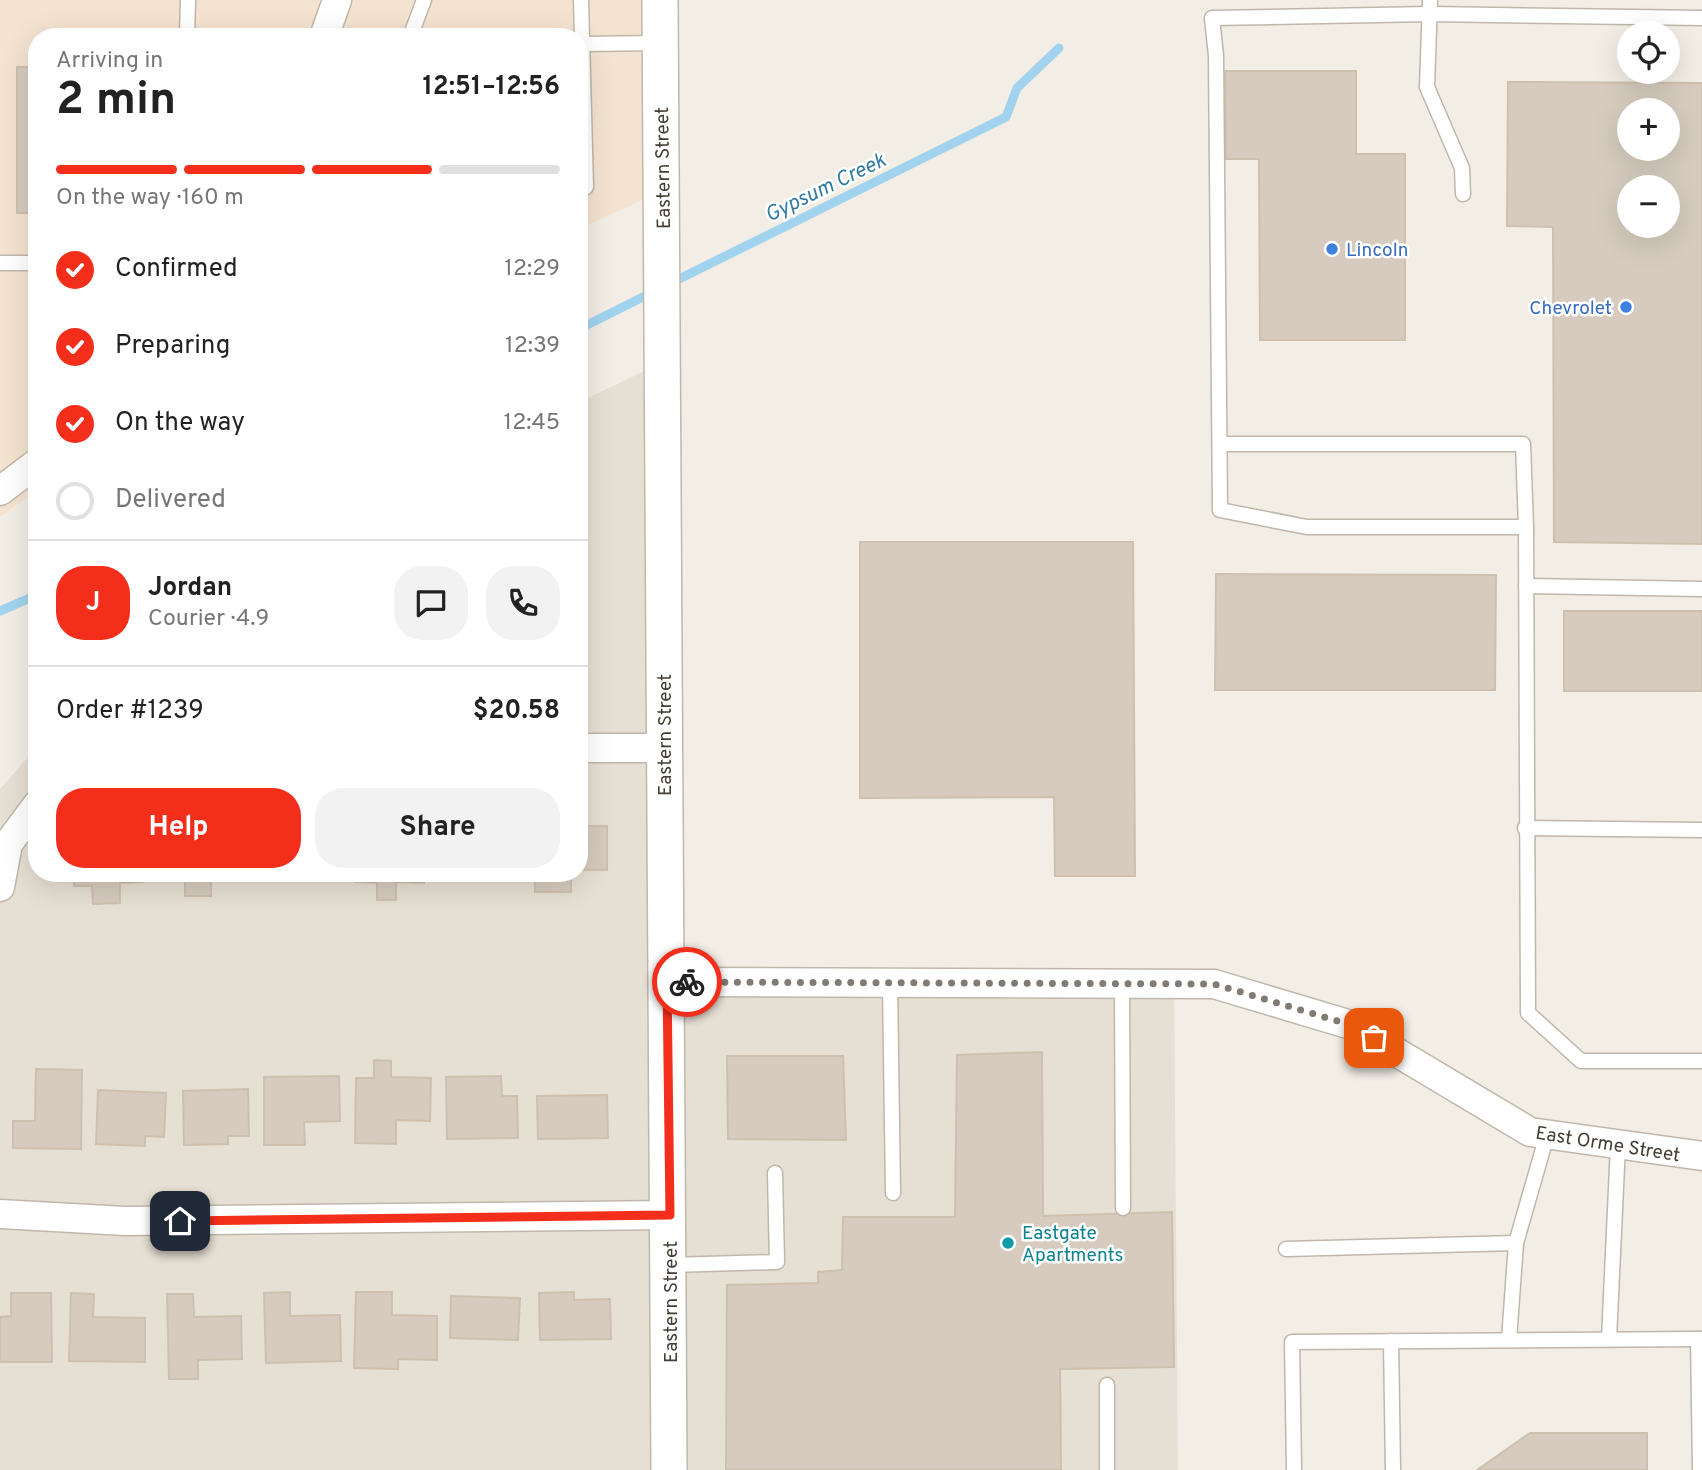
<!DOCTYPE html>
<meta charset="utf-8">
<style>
:root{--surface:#fff;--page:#f2f2f2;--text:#222;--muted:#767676;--line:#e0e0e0;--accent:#f32e1b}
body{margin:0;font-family:Overpass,sans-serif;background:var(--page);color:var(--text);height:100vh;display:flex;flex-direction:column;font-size:26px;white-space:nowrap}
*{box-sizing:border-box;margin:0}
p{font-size:23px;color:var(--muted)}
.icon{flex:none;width:38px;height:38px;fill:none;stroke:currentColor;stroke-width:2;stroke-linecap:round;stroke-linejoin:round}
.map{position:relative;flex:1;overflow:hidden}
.panel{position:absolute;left:28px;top:28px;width:560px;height:854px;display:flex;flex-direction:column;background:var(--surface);border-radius:28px;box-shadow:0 7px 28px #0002}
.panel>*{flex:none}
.tools{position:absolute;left:1617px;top:21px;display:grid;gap:14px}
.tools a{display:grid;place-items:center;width:63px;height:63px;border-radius:50%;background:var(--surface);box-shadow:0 7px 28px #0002;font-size:35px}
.pin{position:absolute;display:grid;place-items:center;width:60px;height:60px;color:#fff;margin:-30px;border-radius:14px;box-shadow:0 4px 10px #0006}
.courier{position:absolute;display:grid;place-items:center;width:70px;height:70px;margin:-35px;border:5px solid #f32e1b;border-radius:50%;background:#fff;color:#222;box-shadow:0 2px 9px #0007}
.summary em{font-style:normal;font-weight:700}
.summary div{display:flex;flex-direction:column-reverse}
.summary{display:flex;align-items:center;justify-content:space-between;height:119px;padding:0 28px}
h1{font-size:46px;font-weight:700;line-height:52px}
.bar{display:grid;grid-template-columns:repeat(4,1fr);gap:10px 7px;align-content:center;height:84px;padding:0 28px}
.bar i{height:9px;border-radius:5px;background:var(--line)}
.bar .on{background:var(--accent)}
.bar p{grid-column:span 4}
.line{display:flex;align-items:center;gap:18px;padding:0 28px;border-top:2px solid var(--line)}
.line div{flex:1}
.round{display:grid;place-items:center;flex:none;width:74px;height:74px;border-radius:28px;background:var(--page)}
ol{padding:0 28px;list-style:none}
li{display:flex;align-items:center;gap:21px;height:77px}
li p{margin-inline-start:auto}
li .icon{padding:7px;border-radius:50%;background:var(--accent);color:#fff;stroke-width:4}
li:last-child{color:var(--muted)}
li i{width:38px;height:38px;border:4px solid var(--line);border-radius:50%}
.action{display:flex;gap:14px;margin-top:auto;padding:14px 28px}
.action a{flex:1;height:80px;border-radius:28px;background:var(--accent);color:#fff;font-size:28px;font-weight:700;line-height:80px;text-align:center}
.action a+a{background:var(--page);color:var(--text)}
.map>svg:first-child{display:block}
.residential{fill:#e6dfd3}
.commercial{fill:#f4e3d0}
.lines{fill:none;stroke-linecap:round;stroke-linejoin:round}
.stream{stroke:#a2d3ee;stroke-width:9}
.building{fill:#d6cbbe;stroke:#cec0ae;stroke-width:2;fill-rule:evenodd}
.service-casing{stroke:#c0b7ab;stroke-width:17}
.minor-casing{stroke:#c0b7ab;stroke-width:31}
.tertiary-casing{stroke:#c0b7ab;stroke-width:38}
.service{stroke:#fff;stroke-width:14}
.minor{stroke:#fff;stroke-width:28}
.tertiary{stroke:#fff;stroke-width:35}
.done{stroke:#817b73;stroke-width:7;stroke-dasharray:0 12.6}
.route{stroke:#f32e1b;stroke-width:9}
.shop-dot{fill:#3f7fe0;stroke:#fff;stroke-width:2.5}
.culture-dot{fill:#0f9aa8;stroke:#fff;stroke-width:2.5}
.labels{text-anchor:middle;stroke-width:5;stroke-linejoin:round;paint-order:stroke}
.street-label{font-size:19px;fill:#443d35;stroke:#fff}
.shop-label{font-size:19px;fill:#366cbe;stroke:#fff;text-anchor:start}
.culture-label{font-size:19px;fill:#0d838f;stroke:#fff;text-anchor:start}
.water-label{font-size:21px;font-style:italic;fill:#307aa4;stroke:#fff}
</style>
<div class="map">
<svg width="1702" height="1470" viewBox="0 0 1702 1470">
<rect width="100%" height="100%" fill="#f2ede5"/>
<!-- residential -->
<path class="residential" d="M 664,362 L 682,982 L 1174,984 L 1178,1470 L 0,1470 L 0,789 L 37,747 L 37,873 L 579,873 L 579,402 Z"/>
<!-- commercial -->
<path class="commercial" d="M 0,0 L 667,0 L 669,188 L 579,229 L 579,37 L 37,37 L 37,490 L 0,517 Z"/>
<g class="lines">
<!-- stream -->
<g class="stream">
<path d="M 671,283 L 1006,117 L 1017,88 L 1059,48"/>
<path d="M 579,329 L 655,291"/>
<path d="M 0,611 L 37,595"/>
</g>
</g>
<!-- building -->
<g class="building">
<rect x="17" y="67" width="20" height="146"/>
<path d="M 1225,71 L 1356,71 L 1356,154 L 1405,154 L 1405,340 L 1260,340 L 1259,159 L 1226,159 Z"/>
<path d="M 1508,82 L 1702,83 L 1702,544 L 1554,542 L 1553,227 L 1507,226 ZM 1629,110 L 1668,110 L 1668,149 L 1629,149 ZM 1629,187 L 1668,187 L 1668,226 L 1629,226 Z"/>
<path d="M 579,474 L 585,474 L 584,518 L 579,518 Z"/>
<path d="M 579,532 L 585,532 L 584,577 L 579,577 Z"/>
<path d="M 860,542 L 1133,542 L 1135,876 L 1055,876 L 1054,797 L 860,798 Z"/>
<path d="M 1216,574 L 1496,575 L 1495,690 L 1215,690 Z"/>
<rect x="1564" y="611" width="138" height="80"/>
<path d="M 579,624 L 586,624 L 585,670 L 579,670 Z"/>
<rect x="579" y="826" width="28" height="44"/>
<path d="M 74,873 L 143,873 L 143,882 L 120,883 L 120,903 L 93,904 L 92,886 L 74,886 Z"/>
<path d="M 165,873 L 234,873 L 234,878 L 211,878 L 211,896 L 185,896 L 185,877 L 165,877 Z"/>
<path d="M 265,873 L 334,873 L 334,876 Z"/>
<path d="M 356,873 L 425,873 L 424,883 L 396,882 L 396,900 L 377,900 L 377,883 L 356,882 Z"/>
<path d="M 450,873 L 517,873 L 518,876 L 450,880 Z"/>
<rect x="535" y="873" width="36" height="19"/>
<path d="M 1042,1052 L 1043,1216 L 1172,1212 L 1174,1367 L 1060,1369 L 1061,1470 L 726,1470 L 727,1285 L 818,1283 L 818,1272 L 842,1270 L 843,1217 L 955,1217 L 957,1055 Z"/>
<path d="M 727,1056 L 843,1056 L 846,1140 L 728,1139 Z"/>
<path d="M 374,1060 L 391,1061 L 391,1077 L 431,1078 L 430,1121 L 396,1120 L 396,1144 L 355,1143 L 356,1078 L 374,1078 Z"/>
<path d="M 36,1069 L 82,1070 L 81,1149 L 13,1148 L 13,1121 L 35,1121 Z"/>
<path d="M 339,1076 L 340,1121 L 304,1122 L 305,1145 L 264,1145 L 264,1077 Z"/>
<path d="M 501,1076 L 502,1096 L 517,1096 L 518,1138 L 447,1139 L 446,1077 Z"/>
<path d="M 248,1089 L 249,1136 L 228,1136 L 228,1144 L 184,1145 L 183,1091 Z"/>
<path d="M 98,1090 L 166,1093 L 164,1137 L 145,1136 L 145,1146 L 96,1144 Z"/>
<path d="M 607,1095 L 608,1138 L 538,1139 L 537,1096 Z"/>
<path d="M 290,1292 L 290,1316 L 340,1315 L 341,1361 L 266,1363 L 264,1293 Z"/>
<path d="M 356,1292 L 392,1292 L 392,1315 L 437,1316 L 437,1360 L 398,1359 L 398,1369 L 354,1368 Z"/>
<path d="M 574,1292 L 574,1300 L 610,1299 L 611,1339 L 540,1340 L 539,1293 Z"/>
<path d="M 11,1293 L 51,1293 L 52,1362 L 0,1362 L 0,1317 L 11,1316 Z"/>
<path d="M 71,1293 L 94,1294 L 93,1317 L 145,1318 L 145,1362 L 69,1361 Z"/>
<path d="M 167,1294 L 193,1294 L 194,1317 L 241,1316 L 242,1359 L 198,1360 L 198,1379 L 169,1379 Z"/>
<path d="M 451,1296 L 520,1298 L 518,1340 L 450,1338 Z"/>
<path d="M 1530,1433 L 1647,1433 L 1647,1470 L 1477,1470 Z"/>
</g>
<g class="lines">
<!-- service casing -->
<g class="service-casing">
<g id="service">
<path d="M 1430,0 L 1427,87 L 1462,168 L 1463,194"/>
<path d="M 187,37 L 188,0"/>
<path d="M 410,37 L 424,0"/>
<path d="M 583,44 L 659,43"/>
<path d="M 579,192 L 586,187 L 581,0"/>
<path d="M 0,263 L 37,263"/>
<path d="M 1220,444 L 1523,444 L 1526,527 L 1307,527 L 1220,510 L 1216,56 L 1212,18 L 1430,14 L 1702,18"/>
<path d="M 1526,527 L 1528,1013 L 1581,1061 L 1702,1061"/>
<path d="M 1526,586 L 1702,589"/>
<path d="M 1525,828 L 1702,830"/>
<path d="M 890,983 L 893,1193"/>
<path d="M 1122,984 L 1123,1208"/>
<path d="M 1286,1249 L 1516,1243"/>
<path d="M 670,1265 L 777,1262 L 775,1173"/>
<path d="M 1609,1339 L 1618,1145"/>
<path d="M 1509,1340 L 1516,1243 L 1547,1135"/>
<path d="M 1391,1341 L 1393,1470"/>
<path d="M 1107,1385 L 1107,1470"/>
<path d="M 1294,1470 L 1292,1342 L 1698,1339"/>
<path d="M 1700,1470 L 1698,1339 L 1702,1339"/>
</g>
</g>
<!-- minor casing -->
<g class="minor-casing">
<g id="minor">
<path d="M 324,37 L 337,0"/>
<path d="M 0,491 L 37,463"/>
<path d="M 579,748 L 663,748"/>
<path d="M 0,887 L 8,844 L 37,805"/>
<path d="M 667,982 L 1214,984 L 1351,1025 L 1530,1132 L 1702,1156"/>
<path d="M 0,1214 L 125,1221 L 670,1215"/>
</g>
</g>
<!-- tertiary casing -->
<g class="tertiary-casing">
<path id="tertiary" d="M 660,0 L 669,1470"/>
</g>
<!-- service -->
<use href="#service" class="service"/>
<!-- minor -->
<use href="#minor" class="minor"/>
<!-- tertiary -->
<use href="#tertiary" class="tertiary"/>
</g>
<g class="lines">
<!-- done -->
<path class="done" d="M 687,982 L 1214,984 L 1351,1025 L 1374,1038"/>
<!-- route -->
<path class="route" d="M 180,1221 L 670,1215 L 667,982 L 687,982"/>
</g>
<!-- markers -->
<g class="shop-dot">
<circle cx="1332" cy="249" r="7"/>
<circle cx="1626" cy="307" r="7"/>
</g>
<circle class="culture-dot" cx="1008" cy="1243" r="7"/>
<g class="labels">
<!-- street labels -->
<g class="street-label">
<text transform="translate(662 168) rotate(-91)" y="7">Eastern Street</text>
<text transform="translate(664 735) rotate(-90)" y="7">Eastern Street</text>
<text transform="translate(1608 1143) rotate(9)" y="7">East Orme Street</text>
<text transform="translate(670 1302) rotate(-90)" y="7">Eastern Street</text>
</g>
<!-- shop labels -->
<g class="shop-label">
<text x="1346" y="256">Lincoln</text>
<text x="1612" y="314" text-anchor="end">Chevrolet</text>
</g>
<!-- culture labels -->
<g class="culture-label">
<text x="1022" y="1239">Eastgate<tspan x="1022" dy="22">Apartments</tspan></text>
</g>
<!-- water labels -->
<g class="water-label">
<text transform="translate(825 187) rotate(-26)" y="7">Gypsum Creek</text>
</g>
</g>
</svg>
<div class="tools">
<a><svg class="icon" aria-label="locate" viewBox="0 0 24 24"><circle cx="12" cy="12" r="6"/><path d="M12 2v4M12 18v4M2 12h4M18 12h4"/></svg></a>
<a>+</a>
<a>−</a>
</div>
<div class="pin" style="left:1374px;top:1038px;background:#ea580c"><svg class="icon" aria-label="bag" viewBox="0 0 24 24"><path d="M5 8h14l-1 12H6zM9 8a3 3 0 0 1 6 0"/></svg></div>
<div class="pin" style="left:180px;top:1221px;background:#1f2937"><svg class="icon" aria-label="home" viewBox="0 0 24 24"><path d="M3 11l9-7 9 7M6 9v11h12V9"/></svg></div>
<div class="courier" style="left:687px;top:982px"><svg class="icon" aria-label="bike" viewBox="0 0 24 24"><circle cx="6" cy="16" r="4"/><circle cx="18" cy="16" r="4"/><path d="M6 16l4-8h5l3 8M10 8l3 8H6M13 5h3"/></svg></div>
<section class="panel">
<div class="summary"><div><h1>2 min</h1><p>Arriving in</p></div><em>12:51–12:56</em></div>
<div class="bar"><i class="on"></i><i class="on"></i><i class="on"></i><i></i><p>On the way · 160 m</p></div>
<ol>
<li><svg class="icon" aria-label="check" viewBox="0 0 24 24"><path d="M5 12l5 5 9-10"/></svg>Confirmed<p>12:29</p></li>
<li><svg class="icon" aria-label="check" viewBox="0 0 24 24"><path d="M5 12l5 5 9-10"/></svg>Preparing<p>12:39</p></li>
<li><svg class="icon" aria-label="check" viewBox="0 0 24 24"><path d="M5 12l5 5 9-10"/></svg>On the way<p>12:45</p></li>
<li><i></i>Delivered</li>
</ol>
<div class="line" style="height:126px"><b class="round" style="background:var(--accent);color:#fff">J</b><div><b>Jordan</b><p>Courier · 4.9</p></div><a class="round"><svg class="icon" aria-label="chat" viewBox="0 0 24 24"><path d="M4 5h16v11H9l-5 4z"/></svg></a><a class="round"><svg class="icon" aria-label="phone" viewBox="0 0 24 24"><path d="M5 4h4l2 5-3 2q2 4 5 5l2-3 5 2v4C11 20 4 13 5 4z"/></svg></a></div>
<div class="line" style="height:91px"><div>Order #1239</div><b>$20.58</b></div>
<div class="action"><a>Help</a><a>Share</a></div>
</section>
</div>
